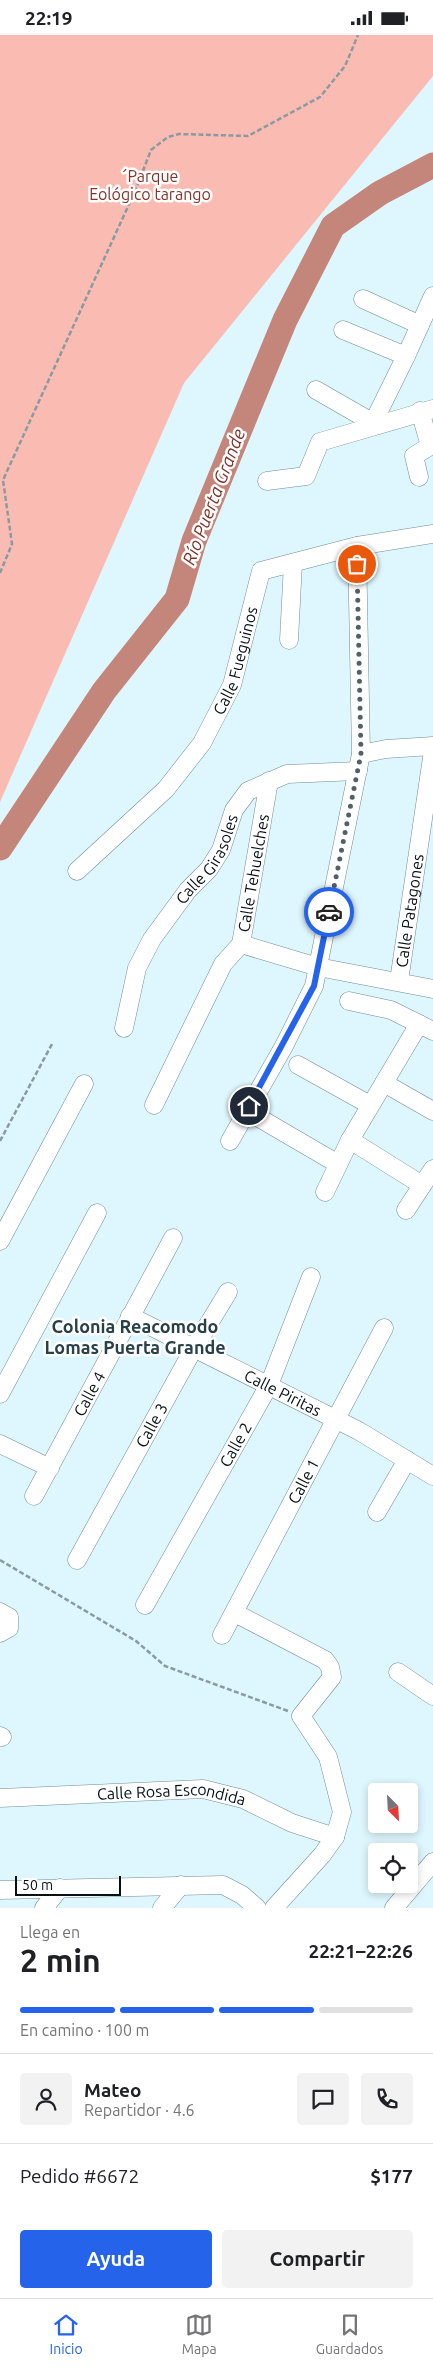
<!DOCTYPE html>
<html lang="es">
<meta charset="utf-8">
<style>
:root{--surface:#fff;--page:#f2f2f2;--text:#202124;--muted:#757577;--line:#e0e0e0;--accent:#2563eb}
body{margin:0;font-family:Ubuntu,sans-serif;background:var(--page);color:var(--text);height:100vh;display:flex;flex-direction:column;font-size:19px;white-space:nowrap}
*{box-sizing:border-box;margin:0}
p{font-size:16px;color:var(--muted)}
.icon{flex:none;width:28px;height:28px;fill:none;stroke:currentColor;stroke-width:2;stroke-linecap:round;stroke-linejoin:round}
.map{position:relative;height:1873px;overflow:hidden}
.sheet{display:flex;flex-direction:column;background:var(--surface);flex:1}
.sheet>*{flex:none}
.needle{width:32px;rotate:156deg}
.buttons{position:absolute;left:368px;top:1748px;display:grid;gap:10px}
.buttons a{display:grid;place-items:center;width:50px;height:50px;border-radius:5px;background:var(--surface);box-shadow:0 2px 8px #0003;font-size:25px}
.scale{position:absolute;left:15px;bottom:12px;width:106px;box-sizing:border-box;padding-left:5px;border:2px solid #071114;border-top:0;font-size:14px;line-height:18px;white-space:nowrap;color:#071114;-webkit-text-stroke:4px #fefefe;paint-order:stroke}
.pin{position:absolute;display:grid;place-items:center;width:42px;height:42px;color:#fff;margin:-21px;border:2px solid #fff;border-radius:50%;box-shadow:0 1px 5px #0007}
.courier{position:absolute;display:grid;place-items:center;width:50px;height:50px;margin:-25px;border:4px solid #2563eb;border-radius:50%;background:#fff;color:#222;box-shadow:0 1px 6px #0007}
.head em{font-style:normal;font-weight:700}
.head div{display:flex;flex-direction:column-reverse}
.head{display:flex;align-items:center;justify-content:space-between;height:85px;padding:0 20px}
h1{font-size:32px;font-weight:700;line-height:38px}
.bar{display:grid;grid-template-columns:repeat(4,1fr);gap:8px 5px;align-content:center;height:60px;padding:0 20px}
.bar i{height:6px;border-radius:4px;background:var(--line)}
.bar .current{background:var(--accent)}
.bar p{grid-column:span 4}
.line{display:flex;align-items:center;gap:12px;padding:0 20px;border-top:1px solid var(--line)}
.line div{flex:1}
.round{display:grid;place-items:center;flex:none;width:52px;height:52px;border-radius:5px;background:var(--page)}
.action{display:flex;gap:10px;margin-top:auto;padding:10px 20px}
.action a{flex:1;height:58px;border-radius:5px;background:var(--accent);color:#fff;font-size:20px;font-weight:700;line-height:58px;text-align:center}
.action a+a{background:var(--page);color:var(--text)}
.status{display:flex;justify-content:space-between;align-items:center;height:35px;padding:0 25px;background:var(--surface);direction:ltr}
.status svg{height:14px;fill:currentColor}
.dock{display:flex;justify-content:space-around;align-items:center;height:70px;border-top:1px solid var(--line);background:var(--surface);font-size:14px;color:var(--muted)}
.dock a{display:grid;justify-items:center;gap:2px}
.dock .current{color:var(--accent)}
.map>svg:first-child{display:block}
.green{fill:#fabcb2}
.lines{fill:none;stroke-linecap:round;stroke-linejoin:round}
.river{stroke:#c4857b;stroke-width:25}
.street-casing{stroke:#718d95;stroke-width:19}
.path{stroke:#899ba0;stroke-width:2.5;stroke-dasharray:5 2.5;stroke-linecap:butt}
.street{stroke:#fff;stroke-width:18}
.done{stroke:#526166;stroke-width:5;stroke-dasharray:0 9}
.route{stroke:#2563eb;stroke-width:6}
.labels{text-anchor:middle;stroke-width:5;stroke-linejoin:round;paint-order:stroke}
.park-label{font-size:16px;fill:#82342b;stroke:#fefefe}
.street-label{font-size:16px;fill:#071114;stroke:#fefefe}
.water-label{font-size:18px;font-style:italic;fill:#7f3128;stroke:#fefefe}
.neighbourhood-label{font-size:18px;font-weight:bold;fill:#284148;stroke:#fefefe}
</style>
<div class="status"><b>22:19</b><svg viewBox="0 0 49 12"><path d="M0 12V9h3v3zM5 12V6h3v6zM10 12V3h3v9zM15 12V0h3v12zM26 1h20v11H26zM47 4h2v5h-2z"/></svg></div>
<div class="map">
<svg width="433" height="1873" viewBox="0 0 433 1873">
<rect width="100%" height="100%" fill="#def6fd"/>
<!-- green -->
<path class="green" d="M 0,0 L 433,0 L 433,41 L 184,348 L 0,767 Z"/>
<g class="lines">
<!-- river -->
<path class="river" d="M 0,813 L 104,656 L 177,564 L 194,506 L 285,285 L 333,191 L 380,158 L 433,130"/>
<!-- street casing -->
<g class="street-casing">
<g id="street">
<path d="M 363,264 L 420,290"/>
<path d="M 343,295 L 406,321"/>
<path d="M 316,355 L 377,390"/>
<path d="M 373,388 L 406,321 L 433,261"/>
<path d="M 419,442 L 414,421 L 430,411 L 420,376"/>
<path d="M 267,446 L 306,441 L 320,407 L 433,374"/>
<path d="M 289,605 L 293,528"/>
<path d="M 361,719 L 386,714 L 433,711"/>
<path id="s1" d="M 77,836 L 166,754 L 202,708 L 232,650 L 261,536 L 357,511 L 433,499"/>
<path d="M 241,909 L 318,932 L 433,954"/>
<path id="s2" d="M 241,909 L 269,746"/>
<path id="s3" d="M 399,946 L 433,716"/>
<path d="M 349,966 L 391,975 L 433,996"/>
<path id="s4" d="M 124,993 L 137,933 L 152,904 L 188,855 L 209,834 L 221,815 L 234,775 L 248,756 L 287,739 L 358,736"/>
<path d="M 298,1030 L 370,1070"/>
<path d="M 384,1048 L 433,1076"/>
<path d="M 154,1070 L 223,929 L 241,909"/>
<path d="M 261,1084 L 338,1129"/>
<path d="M 350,1105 L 422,1150"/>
<path d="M 230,1106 L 284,1011 L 314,951 L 361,719 L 357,511"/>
<path d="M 325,1157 L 350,1105 L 419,989"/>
<path d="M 406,1175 L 433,1134"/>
<path d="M 0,1206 L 84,1049"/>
<path id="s5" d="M 130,1281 L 359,1396 L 433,1441"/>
<path d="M 0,1359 L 97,1178"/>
<path d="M 0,1409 L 50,1433"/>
<path id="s6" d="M 34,1461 L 173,1203"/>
<path d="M 377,1477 L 407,1425"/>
<path id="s7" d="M 77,1525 L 194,1313 L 228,1257"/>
<path id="s8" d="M 145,1570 L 269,1350 L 311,1242"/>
<path d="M 0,1577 L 9,1582 L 9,1593 L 0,1598"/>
<path d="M 235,1578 L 325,1625 L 330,1632 L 332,1642 L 301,1681 L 328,1722 L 342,1777 L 335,1802 L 322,1820 L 274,1873"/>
<path id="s9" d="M 222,1600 L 384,1293"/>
<path d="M 398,1637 L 433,1661"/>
<path d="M 0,1701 L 2,1702"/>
<path id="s10" d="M 0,1763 L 203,1754 L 243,1764 L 292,1788 L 335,1802"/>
<path d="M 0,1855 L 223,1850 L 242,1860 L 257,1873"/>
<path d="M 44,1873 L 60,1853"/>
<path d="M 162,1873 L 181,1850"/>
<path d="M 394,1873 L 433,1827"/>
</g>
</g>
<!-- path -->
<g class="path">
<path d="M 0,538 L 12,509 L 3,445 L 136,154 L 151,115 L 168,102 L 179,99 L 248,101 L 320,62 L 345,31 L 358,0"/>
<path d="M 0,1106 L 52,1009"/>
<path d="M 0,1525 L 136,1606 L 165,1631 L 288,1676"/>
</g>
<!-- street -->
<use href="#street" class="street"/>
</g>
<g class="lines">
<!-- done -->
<path class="done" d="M 329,877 L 361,719 L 357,529"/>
<!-- route -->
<path class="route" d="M 249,1071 L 314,951 L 329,877"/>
</g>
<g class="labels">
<!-- park labels -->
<g class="park-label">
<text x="150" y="147">´Parque<tspan x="150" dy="18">Eológico tarango</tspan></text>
</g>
<!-- street labels -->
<g class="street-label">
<text dy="6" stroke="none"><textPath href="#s1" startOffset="269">Calle Fueguinos</textPath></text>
<text dy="6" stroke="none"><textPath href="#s4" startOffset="192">Calle Girasoles</textPath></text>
<text dy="6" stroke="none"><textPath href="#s2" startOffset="72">Calle Tehuelches</textPath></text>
<text dy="6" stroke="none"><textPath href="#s3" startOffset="71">Calle Patagones</textPath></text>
<text dy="6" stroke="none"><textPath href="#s6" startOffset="116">Calle 4</textPath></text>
<text dy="6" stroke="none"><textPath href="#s5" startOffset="171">Calle Piritas</textPath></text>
<text dy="6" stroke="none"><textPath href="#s7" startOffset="154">Calle 3</textPath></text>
<text dy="6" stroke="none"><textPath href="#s8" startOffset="184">Calle 2</textPath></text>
<text dy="6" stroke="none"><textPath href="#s9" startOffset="174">Calle 1</textPath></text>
<text dy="6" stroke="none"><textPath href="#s10" startOffset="172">Calle Rosa Escondida</textPath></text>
</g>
<!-- water labels -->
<g class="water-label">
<text transform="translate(214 462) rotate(-69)" y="6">Río Puerta Grande</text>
</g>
<!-- neighbourhood labels -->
<g class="neighbourhood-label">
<text x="135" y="1298">Colonia Reacomodo<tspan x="135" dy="21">Lomas Puerta Grande</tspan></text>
</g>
</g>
</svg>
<div class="buttons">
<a><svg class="needle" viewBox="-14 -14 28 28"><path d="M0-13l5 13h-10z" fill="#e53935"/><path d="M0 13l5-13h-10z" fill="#757577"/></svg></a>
<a><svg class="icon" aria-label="locate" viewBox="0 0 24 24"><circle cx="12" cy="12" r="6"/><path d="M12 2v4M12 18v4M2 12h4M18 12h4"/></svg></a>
</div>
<div class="scale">50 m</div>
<div class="pin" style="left:357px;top:529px;background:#ea580c"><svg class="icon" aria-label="bag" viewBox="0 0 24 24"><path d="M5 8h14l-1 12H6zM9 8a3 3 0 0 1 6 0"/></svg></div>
<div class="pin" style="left:249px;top:1071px;background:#1f2937"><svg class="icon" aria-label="home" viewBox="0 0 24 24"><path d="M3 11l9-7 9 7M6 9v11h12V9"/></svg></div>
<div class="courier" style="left:329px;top:877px"><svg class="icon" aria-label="car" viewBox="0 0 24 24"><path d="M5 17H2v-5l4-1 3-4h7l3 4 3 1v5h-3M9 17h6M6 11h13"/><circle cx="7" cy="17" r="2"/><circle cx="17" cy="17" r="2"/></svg></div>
</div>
<section class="sheet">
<div class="head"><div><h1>2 min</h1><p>Llega en</p></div><em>22:21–22:26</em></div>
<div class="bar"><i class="current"></i><i class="current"></i><i class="current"></i><i></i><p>En camino · 100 m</p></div>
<div class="line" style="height:90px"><a class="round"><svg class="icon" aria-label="person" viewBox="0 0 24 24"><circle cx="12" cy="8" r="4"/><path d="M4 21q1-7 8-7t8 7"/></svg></a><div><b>Mateo</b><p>Repartidor · 4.6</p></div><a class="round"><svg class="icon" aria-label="chat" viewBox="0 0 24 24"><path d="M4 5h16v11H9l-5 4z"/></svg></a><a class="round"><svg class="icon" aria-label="phone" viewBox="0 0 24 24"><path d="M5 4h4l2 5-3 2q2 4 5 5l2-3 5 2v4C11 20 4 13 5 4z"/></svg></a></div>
<div class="line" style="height:65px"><div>Pedido #6672</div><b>$177</b></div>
<div class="action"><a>Ayuda</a><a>Compartir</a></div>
</section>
<nav class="dock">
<a class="current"><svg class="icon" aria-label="home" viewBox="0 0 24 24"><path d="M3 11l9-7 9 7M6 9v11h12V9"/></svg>Inicio</a>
<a><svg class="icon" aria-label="map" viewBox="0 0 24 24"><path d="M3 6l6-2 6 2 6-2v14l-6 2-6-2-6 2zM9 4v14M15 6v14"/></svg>Mapa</a>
<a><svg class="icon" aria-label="saved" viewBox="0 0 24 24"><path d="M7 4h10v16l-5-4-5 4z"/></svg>Guardados</a>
</nav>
